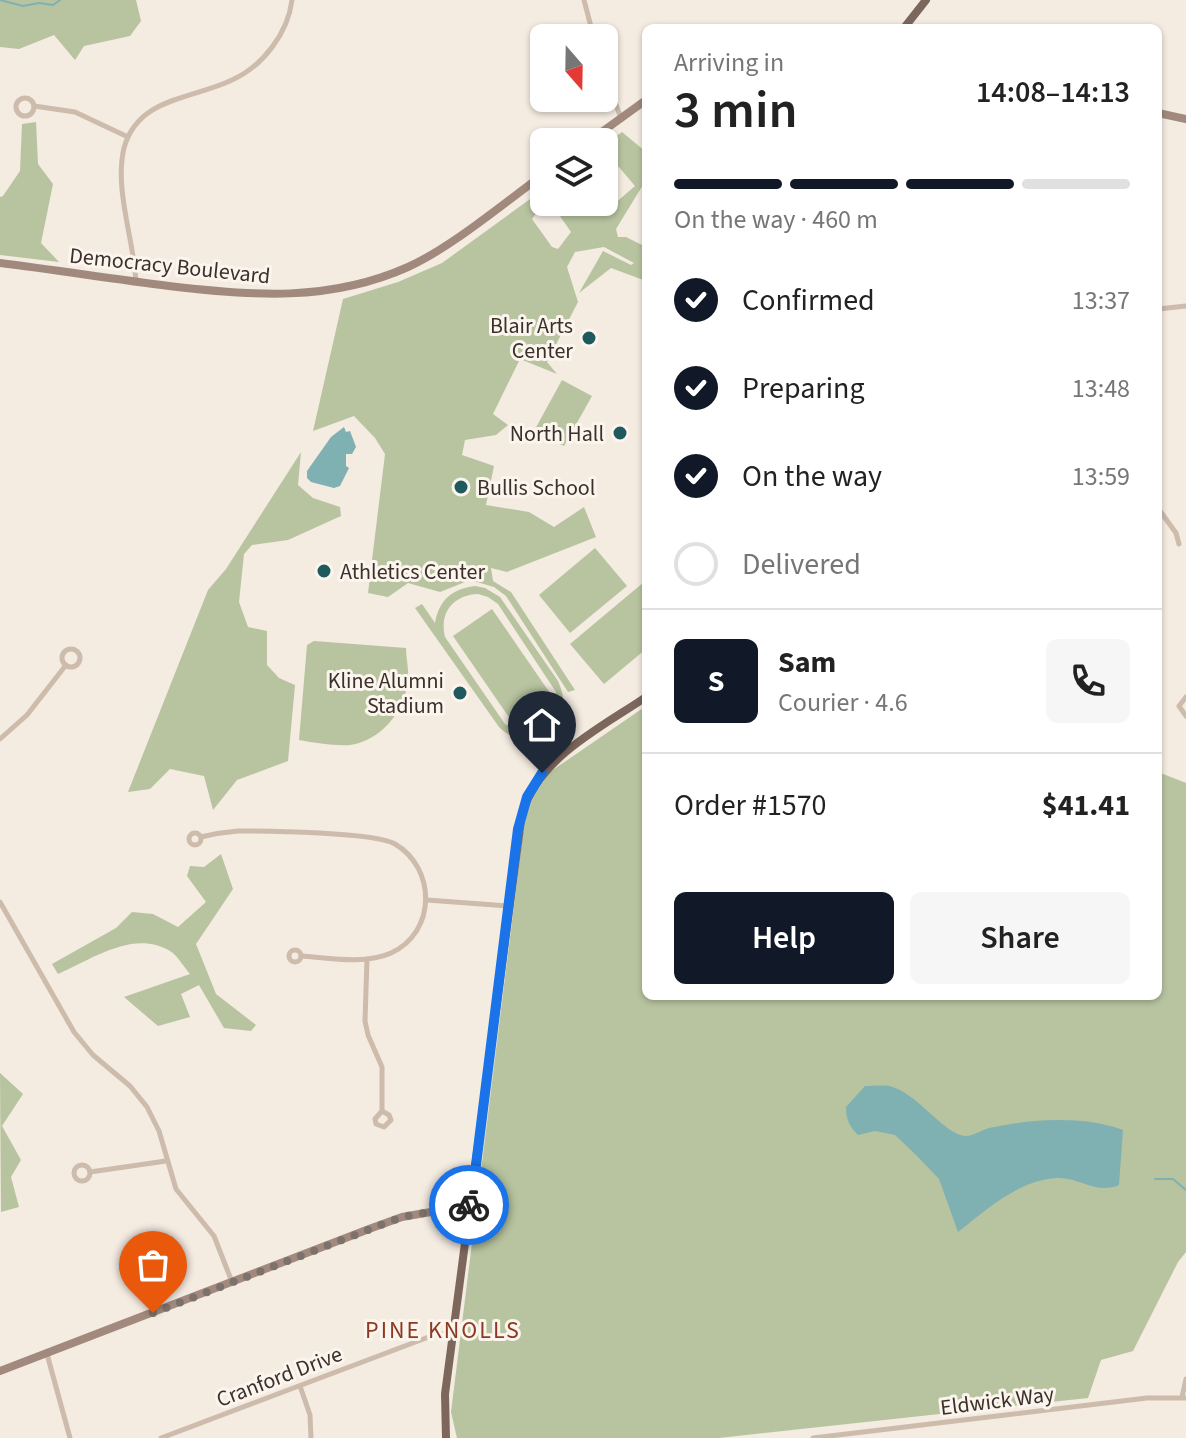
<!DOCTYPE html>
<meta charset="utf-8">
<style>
:root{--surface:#fff;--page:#f6f6f6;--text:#222;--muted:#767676;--line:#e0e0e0;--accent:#111827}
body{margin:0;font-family:"Source Sans 3",sans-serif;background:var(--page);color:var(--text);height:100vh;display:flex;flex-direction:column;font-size:30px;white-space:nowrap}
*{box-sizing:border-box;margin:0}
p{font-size:26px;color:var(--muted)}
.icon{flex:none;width:44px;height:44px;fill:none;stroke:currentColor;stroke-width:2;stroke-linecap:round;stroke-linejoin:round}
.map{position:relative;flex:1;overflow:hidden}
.details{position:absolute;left:642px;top:24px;width:520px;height:976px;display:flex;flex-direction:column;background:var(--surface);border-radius:12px;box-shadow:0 2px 6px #0004}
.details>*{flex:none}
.needle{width:52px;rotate:160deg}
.controls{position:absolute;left:530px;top:24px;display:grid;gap:16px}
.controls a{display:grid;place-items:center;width:88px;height:88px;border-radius:12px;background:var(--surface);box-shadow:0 2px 6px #0004;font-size:40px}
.pin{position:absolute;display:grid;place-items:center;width:68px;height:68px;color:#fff;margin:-82px -34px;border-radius:50% 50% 50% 0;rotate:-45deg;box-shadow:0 0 8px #0007}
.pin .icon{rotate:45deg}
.courier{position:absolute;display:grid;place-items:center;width:80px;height:80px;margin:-40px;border:6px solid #1a73e8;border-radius:50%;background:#fff;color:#222;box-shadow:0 2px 10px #0007}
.headline em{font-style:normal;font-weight:600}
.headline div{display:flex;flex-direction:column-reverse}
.headline{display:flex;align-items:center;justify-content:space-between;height:136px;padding:0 32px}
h1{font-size:52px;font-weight:600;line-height:60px}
.bar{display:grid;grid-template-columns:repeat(4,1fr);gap:12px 8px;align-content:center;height:96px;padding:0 32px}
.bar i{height:10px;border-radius:6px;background:var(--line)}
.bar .active{background:var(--accent)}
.bar p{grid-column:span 4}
.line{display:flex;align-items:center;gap:20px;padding:0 32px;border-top:2px solid var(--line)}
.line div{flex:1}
.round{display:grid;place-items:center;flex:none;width:84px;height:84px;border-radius:12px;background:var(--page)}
ol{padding:0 32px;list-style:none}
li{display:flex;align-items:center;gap:24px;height:88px}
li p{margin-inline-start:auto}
li .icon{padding:8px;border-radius:50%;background:var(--accent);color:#fff;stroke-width:4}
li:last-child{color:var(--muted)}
li i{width:44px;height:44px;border:4px solid var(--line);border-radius:50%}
.button{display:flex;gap:16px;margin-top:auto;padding:16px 32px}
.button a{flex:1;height:92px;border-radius:12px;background:var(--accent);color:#fff;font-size:32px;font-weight:600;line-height:92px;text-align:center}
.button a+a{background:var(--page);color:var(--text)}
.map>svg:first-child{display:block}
.green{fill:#b8c4a0;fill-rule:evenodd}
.water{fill:#7fb0b2}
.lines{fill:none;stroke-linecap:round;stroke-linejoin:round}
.stream{stroke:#7fb0b2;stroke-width:2}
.street{stroke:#cdbbac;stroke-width:5}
.secondary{stroke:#a18a7d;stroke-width:8}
.primary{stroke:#7d675c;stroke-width:8}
.done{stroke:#7c716b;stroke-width:8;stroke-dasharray:0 14.4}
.route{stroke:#1a73e8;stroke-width:10}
.poi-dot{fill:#1f5a5e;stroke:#fbf5ee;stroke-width:3}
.labels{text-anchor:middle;stroke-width:6;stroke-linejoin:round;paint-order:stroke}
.street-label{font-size:22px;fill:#3b302b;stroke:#fbf5ee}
.poi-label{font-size:22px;fill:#3b302b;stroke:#fbf5ee;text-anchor:end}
.neighbourhood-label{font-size:24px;letter-spacing:2px;fill:#8c3b22;stroke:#fbf5ee}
</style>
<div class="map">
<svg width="1186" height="1438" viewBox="0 0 1186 1438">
<rect width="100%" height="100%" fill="#f4ebe1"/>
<!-- green -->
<g class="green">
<path d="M 0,0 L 136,0 L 141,21 L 130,36 L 84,46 L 75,60 L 54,35 L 19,49 L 0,47 Z"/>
<path d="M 36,122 L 38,164 L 53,184 L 41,243 L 59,262 L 0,255 L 0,197 L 3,196 L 20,171 L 22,124 Z"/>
<path d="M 622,132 L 646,152 L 646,180 L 616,229 L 618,237 L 626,237 L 646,247 L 646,281 L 611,268 L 579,293 L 603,251 L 631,265 L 634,263 L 604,247 L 575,252 L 567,267 L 578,302 L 547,362 L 557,374 L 520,359 L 493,414 L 508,425 L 496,435 L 465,440 L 462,455 L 494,466 L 486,505 L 529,512 L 554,527 L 584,507 L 596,537 L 507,572 L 491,568 L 493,581 L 511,592 L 575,690 L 568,692 L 506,596 L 494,587 L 470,580 L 440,592 L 408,583 L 388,597 L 368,593 L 385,454 L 375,438 L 354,416 L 313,431 L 343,299 L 398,282 L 442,263 L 544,189 L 544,202 L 604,202 L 604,197 L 613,205 L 635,186 L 613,160 L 604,163 L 604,145 ZM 553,206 L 571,232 L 558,249 L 552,247 L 532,219 L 540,208 Z"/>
<path d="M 562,380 L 592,396 L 564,446 L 534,431 Z"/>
<path d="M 301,452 L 298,485 L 313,498 L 340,507 L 341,516 L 288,540 L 252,545 L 244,554 L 239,602 L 248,627 L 267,631 L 267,665 L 279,678 L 295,685 L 288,761 L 237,780 L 213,810 L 204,776 L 170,769 L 150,789 L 128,792 L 208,590 L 226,569 Z"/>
<path d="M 595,548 L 627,586 L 570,633 L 539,595 Z"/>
<path d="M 644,582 L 646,649 L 604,684 L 570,644 Z"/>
<path d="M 475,586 L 485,588 L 500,597 L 558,681 C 579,726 535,762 499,727 L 415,608 L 422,604 L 435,623 C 439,600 452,589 475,586 ZM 478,594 L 488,597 L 498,604 L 556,692 L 555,715 L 543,729 L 521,733 L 505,724 L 445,637 C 439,613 453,595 478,594 Z"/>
<path d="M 492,609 L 552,696 L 513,723 L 453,636 Z"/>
<path d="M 314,641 L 406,648 C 406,658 409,669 408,679 C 406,710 381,741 350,745 C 333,746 316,743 299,740 L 307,645 Z"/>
<path d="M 646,706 L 646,996 L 1158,996 L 1158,772 L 1186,783 L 1186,1252 L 1178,1262 L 1133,1351 L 1101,1360 L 1088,1398 L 719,1438 L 457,1438 L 451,1412 L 523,833 L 529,802 L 550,772 Z"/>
<path d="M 221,854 L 233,889 L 196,944 L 216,994 L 256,1025 L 251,1031 L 224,1028 L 199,985 L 181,994 L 190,1017 L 158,1026 L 124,997 L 190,974 C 184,967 177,955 170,951 C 134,929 92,959 58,974 L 52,964 L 116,928 L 132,912 L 153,914 L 178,927 L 206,902 L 187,876 L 190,866 L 204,867 Z"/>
<path d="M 0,1073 L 23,1094 L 2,1126 L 21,1160 L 11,1177 L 19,1207 L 1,1212 Z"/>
</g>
<!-- water -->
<g class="water">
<path d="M 344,427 L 346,432 L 350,431 L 356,447 L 352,454 L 346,454 L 346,466 L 349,468 L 340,486 L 334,488 L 311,482 L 307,478 L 307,471 L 331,437 Z"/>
<path d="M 865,1086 C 872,1086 882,1085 889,1086 C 916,1091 945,1136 966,1136 C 973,1136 982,1130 989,1128 C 1030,1119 1084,1115 1123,1130 L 1119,1185 C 1096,1195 1080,1177 1057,1178 C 1019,1180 987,1209 958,1232 L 939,1179 L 917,1156 L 895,1135 L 875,1131 L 858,1135 C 849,1126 846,1119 846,1107 Z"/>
</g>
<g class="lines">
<!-- stream -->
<g class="stream">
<path d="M 0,0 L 23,6 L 39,3 L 53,5 L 60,0"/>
<path d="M 1155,1179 L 1173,1179 L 1186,1190"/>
</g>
<!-- street -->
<g class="street">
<path d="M 584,0 L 594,38"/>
<path d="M 604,74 L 621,118"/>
<circle cx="25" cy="107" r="9"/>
<path d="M 34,106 L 75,112 L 128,137"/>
<path d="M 136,282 C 134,240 114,189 124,148 C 138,97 193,99 232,80 C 263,66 288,33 292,0"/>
<path d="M 1158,309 L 1186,306"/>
<path d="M 1158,508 L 1176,533 L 1179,544"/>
<circle cx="71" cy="658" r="9"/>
<path d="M 1186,697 L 1179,706 L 1186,716"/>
<path d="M 0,739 L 27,715 L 66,665"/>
<circle cx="195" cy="839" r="6"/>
<path d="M 201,837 C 213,834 225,832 238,831 C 266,831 375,832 395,844 C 436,868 437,932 391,953 C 364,965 330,958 301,956"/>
<path d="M 427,900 L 508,906"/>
<path d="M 0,902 L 74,1032 L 93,1055 L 130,1086 L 147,1107 L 159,1131 L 176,1189 L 214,1236 L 232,1282"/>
<circle cx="295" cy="956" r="6"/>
<path d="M 367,959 L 365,1021 L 368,1035 L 382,1067 L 382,1111 L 375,1119 L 376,1124 L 384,1127 L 391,1120 L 389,1115 L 382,1111"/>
<circle cx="82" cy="1173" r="8"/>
<path d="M 90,1172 L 166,1161"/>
<path d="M 47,1354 L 70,1438"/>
<path d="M 300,1386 L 310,1415 L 311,1438"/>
<path d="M 1182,1397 L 1186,1379"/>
<path d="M 161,1438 L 434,1335 L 453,1332"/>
<path d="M 813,1438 L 1147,1398 L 1186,1398"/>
</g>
<!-- secondary -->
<g class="secondary">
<path d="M 1158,113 L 1186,119"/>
<path d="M 588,142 L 646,100"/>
<path d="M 0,263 C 56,270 113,279 169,286 C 252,296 330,302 408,267 C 452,247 504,203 544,174"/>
<path d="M 0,1371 L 369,1229 L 402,1217 L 471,1205"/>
</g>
<!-- primary -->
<g class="primary">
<path d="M 904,28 L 926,0"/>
<path d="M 446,1438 L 445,1394 L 522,813 C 541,756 599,729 646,697"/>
</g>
</g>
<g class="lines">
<!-- done -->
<path class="done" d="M 153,1313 L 386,1223 L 402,1217 L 469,1205"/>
<!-- route -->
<path class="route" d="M 469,1205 L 471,1205 L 518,829 L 527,797 L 542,773"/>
</g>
<!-- markers -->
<g class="poi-dot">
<circle cx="589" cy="338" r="8"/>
<circle cx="620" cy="433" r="8"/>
<circle cx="461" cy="487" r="8"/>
<circle cx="324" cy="571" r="8"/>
<circle cx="460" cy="693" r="8"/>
</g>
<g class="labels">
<!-- street labels -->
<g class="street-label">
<text transform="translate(170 265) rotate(6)" y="8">Democracy Boulevard</text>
<text transform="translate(279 1376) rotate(-21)" y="8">Cranford Drive</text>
<text transform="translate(997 1400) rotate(-7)" y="8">Eldwick Way</text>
</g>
<!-- poi labels -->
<g class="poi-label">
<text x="573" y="333">Blair Arts<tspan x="573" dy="25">Center</tspan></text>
<text x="604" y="441">North Hall</text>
<text x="477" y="495" text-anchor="start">Bullis School</text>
<text x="340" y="579" text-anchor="start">Athletics Center</text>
<text x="444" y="688">Kline Alumni<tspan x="444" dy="25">Stadium</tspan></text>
</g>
<!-- neighbourhood labels -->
<g class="neighbourhood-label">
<text x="443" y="1338">PINE KNOLLS</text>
</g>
</g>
</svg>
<div class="controls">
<a><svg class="needle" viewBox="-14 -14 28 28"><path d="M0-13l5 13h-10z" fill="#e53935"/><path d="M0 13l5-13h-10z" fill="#767676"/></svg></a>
<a><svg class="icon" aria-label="layers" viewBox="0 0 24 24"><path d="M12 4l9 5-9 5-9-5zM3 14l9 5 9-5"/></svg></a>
</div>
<div class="pin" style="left:153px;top:1313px;background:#ea580c"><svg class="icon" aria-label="bag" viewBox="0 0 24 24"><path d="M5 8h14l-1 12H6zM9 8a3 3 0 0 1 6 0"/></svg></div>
<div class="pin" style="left:542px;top:773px;background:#1f2937"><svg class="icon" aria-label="home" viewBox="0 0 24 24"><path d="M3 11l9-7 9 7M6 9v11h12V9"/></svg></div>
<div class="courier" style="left:469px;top:1205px"><svg class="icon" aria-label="bike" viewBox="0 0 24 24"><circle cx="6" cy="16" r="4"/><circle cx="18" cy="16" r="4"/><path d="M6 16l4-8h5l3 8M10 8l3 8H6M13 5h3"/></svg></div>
<section class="details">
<div class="headline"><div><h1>3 min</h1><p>Arriving in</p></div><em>14:08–14:13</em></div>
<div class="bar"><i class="active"></i><i class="active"></i><i class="active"></i><i></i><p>On the way · 460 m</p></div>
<ol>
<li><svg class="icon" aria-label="check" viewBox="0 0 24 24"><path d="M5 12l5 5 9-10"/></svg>Confirmed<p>13:37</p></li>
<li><svg class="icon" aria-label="check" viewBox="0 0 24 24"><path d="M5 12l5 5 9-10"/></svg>Preparing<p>13:48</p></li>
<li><svg class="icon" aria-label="check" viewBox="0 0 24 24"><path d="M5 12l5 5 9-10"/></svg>On the way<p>13:59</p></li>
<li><i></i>Delivered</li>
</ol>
<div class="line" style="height:144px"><b class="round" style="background:var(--accent);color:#fff">S</b><div><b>Sam</b><p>Courier · 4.6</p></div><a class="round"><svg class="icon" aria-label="phone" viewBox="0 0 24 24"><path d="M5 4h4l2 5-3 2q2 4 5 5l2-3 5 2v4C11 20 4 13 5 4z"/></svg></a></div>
<div class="line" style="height:104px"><div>Order #1570</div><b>$41.41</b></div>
<div class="button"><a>Help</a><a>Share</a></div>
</section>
</div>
